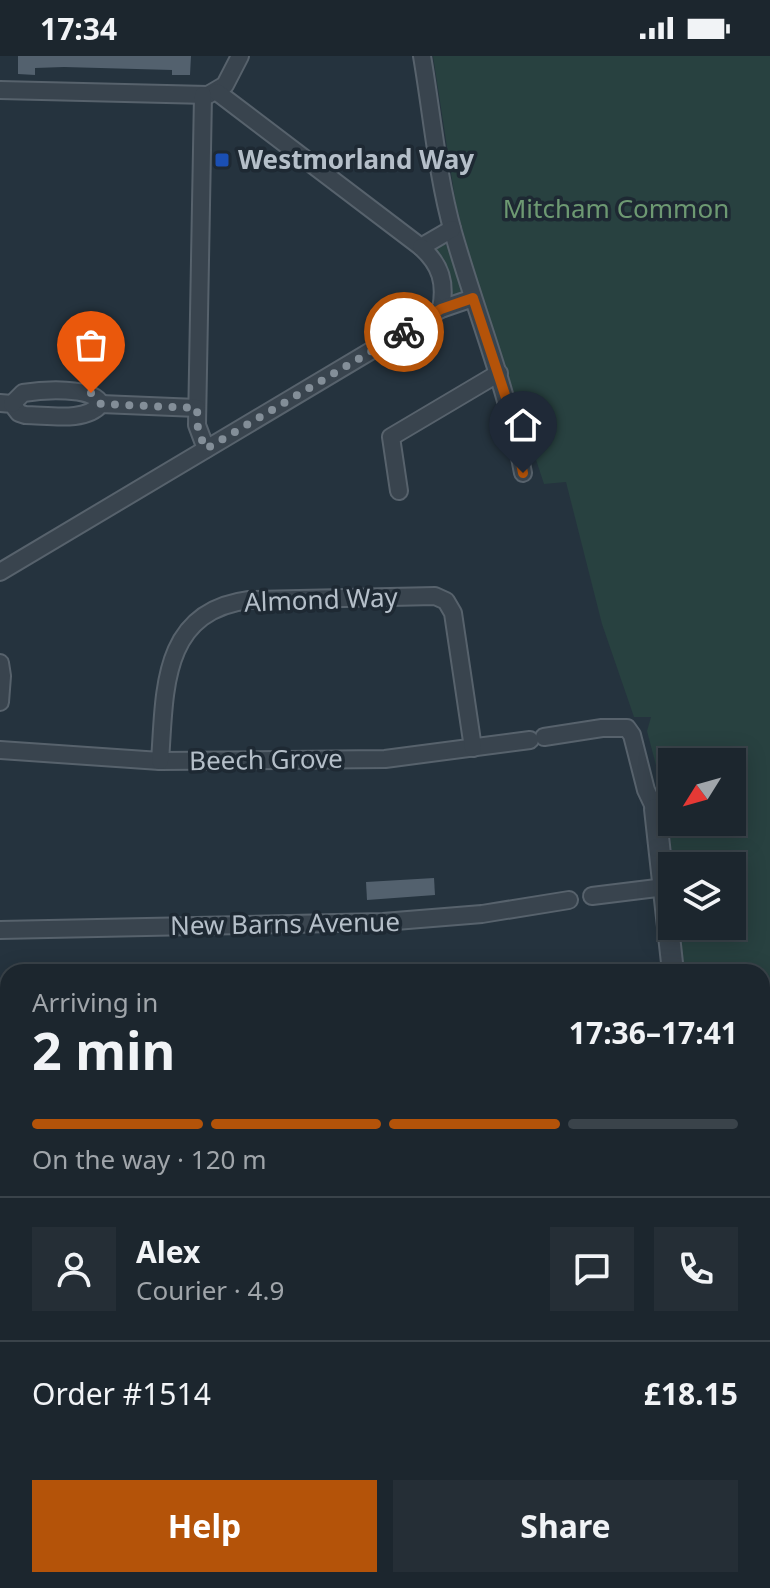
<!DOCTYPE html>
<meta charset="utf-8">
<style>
:root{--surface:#1c262e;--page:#252e36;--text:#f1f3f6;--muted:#a0a5aa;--line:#3a434a;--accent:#b45309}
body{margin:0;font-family:"Noto Sans",sans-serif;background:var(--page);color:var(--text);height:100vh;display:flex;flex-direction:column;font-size:30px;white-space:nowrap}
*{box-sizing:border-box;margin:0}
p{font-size:26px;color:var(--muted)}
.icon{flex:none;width:44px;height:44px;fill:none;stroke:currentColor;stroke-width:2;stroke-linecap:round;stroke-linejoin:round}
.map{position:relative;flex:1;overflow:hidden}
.drawer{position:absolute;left:0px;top:908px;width:770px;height:624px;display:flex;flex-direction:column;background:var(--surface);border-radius:24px 24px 0 0;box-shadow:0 4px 20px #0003,0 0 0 2px var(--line)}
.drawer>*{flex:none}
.needle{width:52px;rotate:233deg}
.controls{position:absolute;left:658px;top:692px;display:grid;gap:16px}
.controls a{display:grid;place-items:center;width:88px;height:88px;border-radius:0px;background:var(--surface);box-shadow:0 4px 20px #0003,0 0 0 2px var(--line);font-size:40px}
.pin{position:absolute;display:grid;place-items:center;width:68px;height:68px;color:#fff;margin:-82px -34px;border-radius:50% 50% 50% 0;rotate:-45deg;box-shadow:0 0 8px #0007}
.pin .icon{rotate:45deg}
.courier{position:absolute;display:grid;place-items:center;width:80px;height:80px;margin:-40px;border:6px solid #b45309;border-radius:50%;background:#fff;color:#222;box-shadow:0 2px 10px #0007}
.headline em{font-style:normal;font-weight:700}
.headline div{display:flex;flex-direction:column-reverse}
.headline{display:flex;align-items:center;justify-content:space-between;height:136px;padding:0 32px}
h1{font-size:52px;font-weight:700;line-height:60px}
.bar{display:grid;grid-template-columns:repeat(4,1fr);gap:12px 8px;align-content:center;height:96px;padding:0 32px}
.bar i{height:10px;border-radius:6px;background:var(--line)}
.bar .current{background:var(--accent)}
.bar p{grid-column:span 4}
.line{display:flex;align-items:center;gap:20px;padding:0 32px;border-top:2px solid var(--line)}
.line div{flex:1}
.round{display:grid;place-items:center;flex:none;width:84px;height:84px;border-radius:0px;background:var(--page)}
.cta{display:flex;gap:16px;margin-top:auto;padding:16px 32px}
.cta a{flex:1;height:92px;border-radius:0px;background:var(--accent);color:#fff;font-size:32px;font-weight:700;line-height:92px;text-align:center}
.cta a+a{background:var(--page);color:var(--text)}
.status{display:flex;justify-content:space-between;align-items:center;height:56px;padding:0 40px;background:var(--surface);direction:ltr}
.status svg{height:22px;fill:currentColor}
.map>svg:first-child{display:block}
.green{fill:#284140;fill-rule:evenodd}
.building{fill:#53616e}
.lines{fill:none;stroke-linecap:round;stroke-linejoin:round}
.minor-casing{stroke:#57626c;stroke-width:20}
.tertiary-casing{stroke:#57626c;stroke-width:24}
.minor{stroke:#39444e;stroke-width:16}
.tertiary{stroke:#39444e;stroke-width:20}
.done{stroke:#838e98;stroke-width:8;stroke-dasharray:0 14.4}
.route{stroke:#b45309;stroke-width:10}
.transit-dot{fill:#1a4fb4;stroke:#1e2933;stroke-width:3}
.labels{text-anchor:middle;stroke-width:7;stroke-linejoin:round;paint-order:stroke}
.poi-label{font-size:26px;font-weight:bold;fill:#b5bfc9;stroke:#1e2933;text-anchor:start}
.park-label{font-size:26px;fill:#6d9972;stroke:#1e2933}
.street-label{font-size:26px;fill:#b5bfc9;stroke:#1e2933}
</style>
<div class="status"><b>17:34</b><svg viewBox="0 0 49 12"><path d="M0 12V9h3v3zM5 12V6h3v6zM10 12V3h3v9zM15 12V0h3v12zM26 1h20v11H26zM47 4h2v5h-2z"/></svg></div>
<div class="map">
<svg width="770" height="1532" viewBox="0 0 770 1532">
<rect width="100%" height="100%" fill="#25333e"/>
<!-- green -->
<g class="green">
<path d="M 433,0 L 770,0 L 770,1532 L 744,1532 L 743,1524 L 762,1524 L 762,916 L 684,916 L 679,870 L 732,870 L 732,810 L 673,810 L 668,755 L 647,675 L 651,661 L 634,661 L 602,568 L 566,426 L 544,428 L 474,215 L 456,149 ZM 672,706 L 732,706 L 732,766 L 672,766 Z"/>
<path d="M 442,185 L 449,193 L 461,234 L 462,238 L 451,243 L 435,194 L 435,190 Z"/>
</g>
<!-- building -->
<g class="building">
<path d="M 18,0 L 191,0 L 190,19 L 172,19 L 172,14 L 64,11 L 35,12 L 35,19 L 18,18 Z"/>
<path d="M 434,822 L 435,839 L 367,844 L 366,826 Z"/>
</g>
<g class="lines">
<!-- minor casing -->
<g class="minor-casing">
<g id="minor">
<path d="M 422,0 C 432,58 437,119 453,176 C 476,257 508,334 523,417"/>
<path d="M 0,34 L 208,39 L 225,29 L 240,0"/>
<path d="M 217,36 L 421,191 L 452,173"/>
<path d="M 203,39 L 197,369 L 206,393"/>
<path d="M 421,191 C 441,209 446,227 441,253"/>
<path d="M 0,347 L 12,348 L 19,357 L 25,359 C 48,359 85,367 101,348 L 197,352"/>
<path d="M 12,348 L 23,337 C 42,334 93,330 101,348"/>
<path d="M 399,435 L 391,381 L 499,317"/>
<path d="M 0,516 L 441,253 L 473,242"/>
<path d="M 0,607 L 2,620 L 0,646"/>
<path d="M 544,681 L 602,672 L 627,672 L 632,679 L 646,734 L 655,753"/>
<path d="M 0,694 L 160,705 L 385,703 L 530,684"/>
<path d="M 160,705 C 165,637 160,555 249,544 L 435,540 L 446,545 L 453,557 L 473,692"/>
<path d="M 592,840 L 665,831"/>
<path d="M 0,874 L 383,866 L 482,858 L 569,844"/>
<path d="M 0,1375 L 8,1370"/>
<path d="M 41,1532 L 111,1529 L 127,1524"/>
</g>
</g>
<!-- tertiary casing -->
<g class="tertiary-casing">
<g id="tertiary">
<path d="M 655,753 L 673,916"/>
<path d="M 0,1285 L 8,1293"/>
<path d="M 259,1524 L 268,1532"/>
<path d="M 734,1524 L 735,1532"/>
</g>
</g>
<!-- minor -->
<use href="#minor" class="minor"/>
<!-- tertiary -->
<use href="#tertiary" class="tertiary"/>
</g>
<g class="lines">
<!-- done -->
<path class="done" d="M 91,337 L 101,348 L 197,352 L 198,375 L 206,393 L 404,276"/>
<!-- route -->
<path class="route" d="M 404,276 L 441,253 L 473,242 L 510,354 L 523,417"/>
</g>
<!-- markers -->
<rect class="transit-dot" x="214" y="96" width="16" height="16" rx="4"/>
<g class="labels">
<!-- poi labels -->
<g class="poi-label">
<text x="238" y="113">Westmorland Way</text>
</g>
<!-- park labels -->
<g class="park-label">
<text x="616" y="162">Mitcham Common</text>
</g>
<!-- street labels -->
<g class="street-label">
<text transform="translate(321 544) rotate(-2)" y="9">Almond Way</text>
<text transform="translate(266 704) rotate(-1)" y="9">Beech Grove</text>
<text transform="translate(285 868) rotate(-1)" y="9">New Barns Avenue</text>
</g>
</g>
</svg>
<div class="controls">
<a><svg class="needle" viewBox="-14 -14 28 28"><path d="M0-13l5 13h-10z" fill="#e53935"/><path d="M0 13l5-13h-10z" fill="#a0a5aa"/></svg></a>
<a><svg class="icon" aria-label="layers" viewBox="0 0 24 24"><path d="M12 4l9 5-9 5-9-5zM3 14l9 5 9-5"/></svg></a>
</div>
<div class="pin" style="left:91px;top:337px;background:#ea580c"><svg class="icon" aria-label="bag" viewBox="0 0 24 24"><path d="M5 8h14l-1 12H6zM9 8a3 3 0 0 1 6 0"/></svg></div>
<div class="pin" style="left:523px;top:417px;background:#1f2937"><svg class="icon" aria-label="home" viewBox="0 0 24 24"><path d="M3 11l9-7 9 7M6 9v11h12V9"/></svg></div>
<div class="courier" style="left:404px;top:276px"><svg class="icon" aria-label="bike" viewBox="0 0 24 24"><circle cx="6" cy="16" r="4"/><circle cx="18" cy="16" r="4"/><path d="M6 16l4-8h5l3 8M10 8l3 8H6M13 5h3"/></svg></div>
<section class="drawer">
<div class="headline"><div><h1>2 min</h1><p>Arriving in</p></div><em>17:36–17:41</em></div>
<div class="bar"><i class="current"></i><i class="current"></i><i class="current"></i><i></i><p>On the way · 120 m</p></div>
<div class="line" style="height:144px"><a class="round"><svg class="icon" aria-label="person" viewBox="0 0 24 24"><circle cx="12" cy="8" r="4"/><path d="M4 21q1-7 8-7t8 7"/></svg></a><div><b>Alex</b><p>Courier · 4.9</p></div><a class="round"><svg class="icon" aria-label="chat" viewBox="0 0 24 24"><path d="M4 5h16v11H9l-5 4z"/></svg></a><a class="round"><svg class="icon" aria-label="phone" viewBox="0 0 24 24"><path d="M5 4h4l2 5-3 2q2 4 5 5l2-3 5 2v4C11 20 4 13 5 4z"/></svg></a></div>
<div class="line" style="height:104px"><div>Order #1514</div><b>£18.15</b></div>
<div class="cta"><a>Help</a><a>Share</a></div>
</section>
</div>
